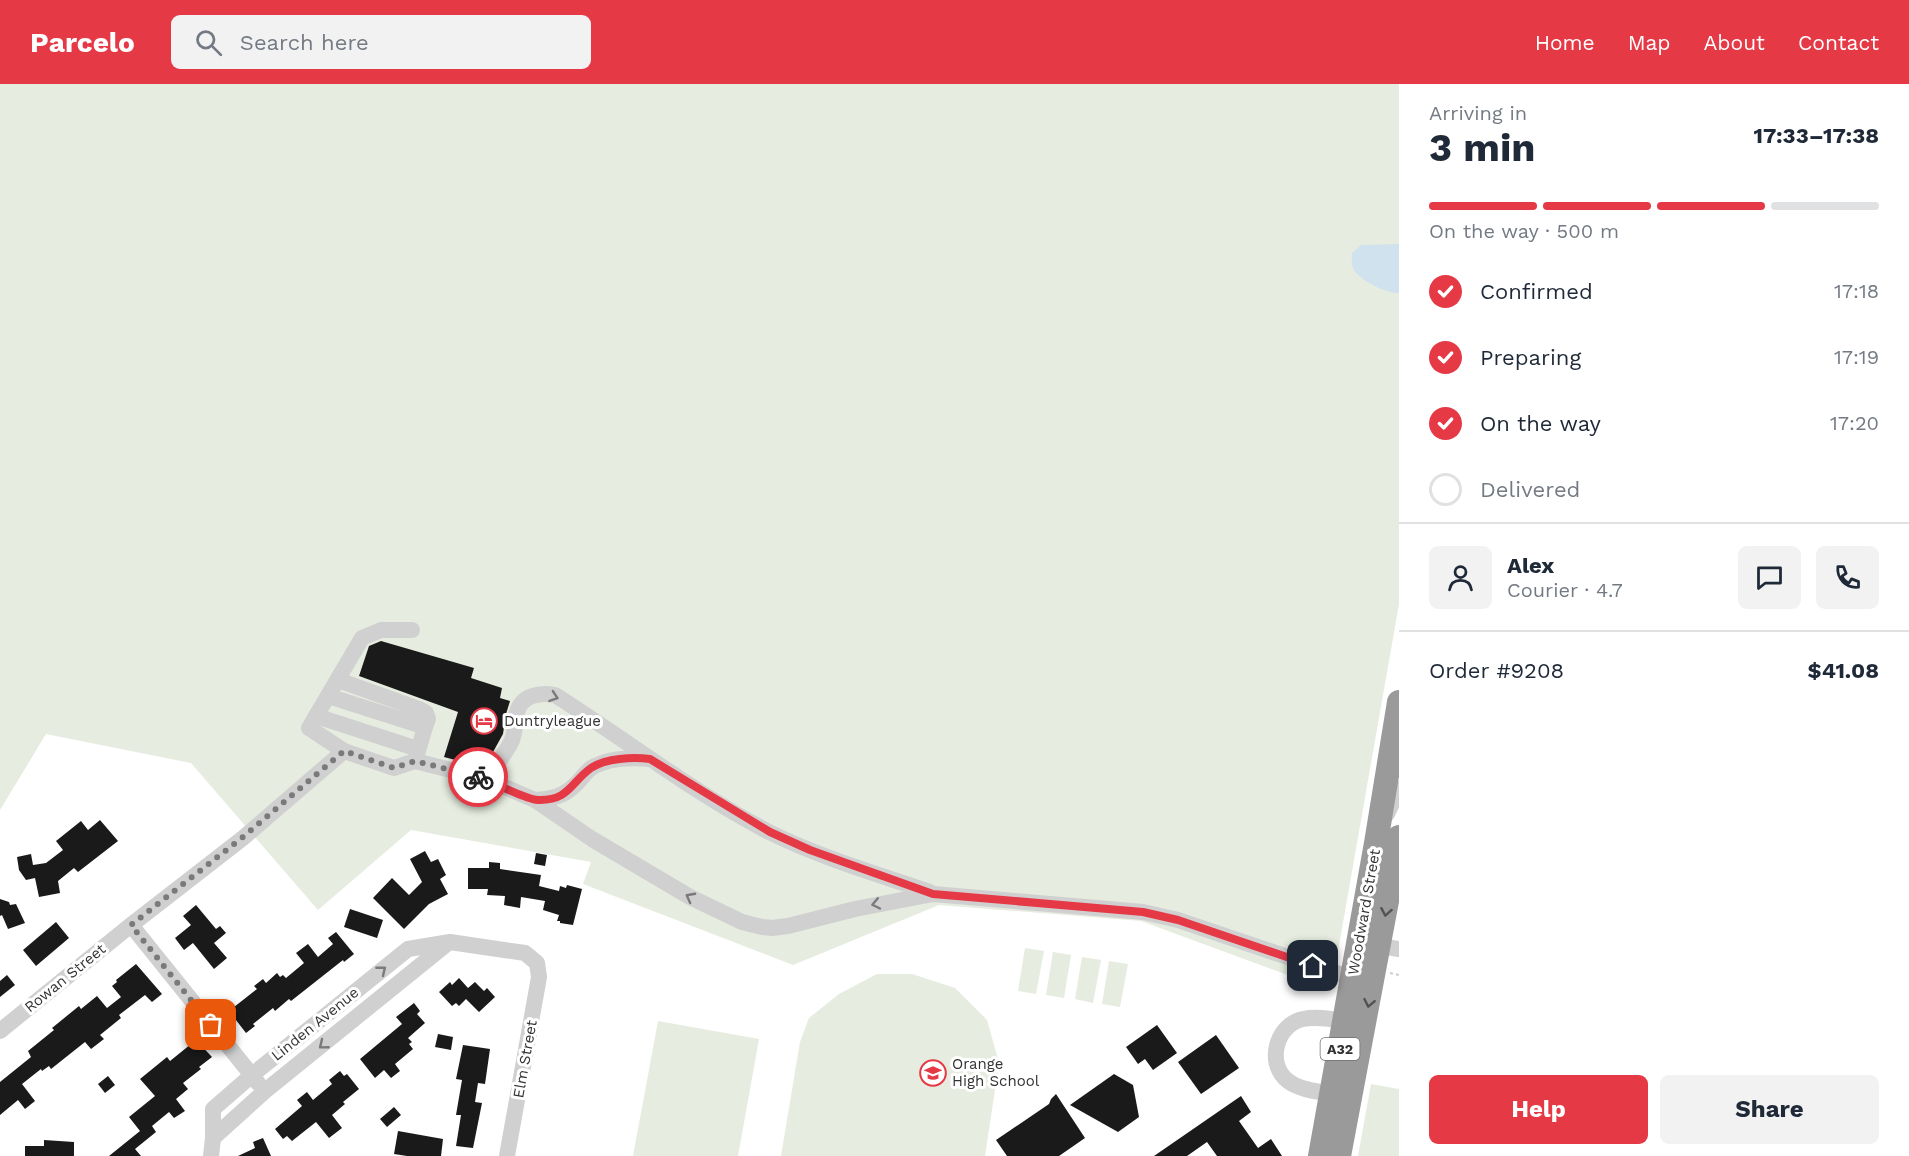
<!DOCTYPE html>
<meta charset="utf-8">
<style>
:root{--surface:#fff;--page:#f2f2f3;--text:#1f2937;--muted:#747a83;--line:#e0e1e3;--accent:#e63946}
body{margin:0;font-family:"Work Sans",sans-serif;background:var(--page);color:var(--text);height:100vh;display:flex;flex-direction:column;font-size:22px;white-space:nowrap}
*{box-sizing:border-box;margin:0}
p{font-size:20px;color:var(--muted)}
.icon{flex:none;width:33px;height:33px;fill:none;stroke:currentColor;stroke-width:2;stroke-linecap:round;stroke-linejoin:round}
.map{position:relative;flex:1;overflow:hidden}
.details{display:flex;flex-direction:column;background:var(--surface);width:510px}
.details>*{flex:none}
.pin{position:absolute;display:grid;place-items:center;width:51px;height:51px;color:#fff;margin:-26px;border-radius:12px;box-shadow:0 3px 9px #0006}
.courier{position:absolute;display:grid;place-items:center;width:60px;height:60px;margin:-30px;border:4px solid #e63946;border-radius:50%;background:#fff;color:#222;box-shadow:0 2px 8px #0007}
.summary em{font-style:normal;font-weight:700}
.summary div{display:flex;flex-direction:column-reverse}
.summary{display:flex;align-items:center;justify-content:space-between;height:102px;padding:0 30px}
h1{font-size:39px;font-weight:700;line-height:45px}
.bar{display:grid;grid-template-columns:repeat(4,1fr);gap:9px 6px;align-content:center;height:72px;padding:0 30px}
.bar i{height:8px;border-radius:4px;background:var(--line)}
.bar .current{background:var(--accent)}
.bar p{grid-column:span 4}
.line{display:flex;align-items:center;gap:15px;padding:0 30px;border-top:2px solid var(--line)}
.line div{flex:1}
.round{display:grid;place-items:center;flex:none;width:63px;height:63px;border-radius:9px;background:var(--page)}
ol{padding:0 30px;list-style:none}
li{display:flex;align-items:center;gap:18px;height:66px}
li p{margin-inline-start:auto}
li .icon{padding:6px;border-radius:50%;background:var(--accent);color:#fff;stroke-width:4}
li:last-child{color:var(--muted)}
li i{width:33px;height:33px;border:3px solid var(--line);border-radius:50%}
.action{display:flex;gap:12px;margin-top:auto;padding:12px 30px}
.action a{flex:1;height:69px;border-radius:9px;background:var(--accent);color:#fff;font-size:24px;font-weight:700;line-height:69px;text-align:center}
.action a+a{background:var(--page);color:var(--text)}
header{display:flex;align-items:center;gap:36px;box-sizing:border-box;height:84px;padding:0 30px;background:var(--accent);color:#fff}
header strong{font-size:28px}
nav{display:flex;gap:33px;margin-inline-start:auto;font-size:21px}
.search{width:420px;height:54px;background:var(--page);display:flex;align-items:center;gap:15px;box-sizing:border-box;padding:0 21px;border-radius:9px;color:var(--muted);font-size:22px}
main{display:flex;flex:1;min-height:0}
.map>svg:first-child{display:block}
.green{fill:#e6ecdf}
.water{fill:#cfe2ee}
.building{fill:#1a1a1a}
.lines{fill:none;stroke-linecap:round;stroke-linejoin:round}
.path{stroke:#cdcdcd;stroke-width:2;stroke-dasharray:3 3;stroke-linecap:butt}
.minor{stroke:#d0d0d0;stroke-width:16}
.highway{stroke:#9a9a9a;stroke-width:24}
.oneway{stroke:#7a7a7a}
.oneway2{stroke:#525252}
.done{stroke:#7a7a7a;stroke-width:6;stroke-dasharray:0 10.8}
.route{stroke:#e63946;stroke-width:8}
.labels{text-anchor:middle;stroke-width:6;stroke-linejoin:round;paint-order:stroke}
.shield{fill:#fff;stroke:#707070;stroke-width:1.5}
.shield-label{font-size:14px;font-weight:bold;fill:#333}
.poi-label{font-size:15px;fill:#333;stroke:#fff;text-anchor:start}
.street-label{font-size:15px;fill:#333;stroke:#fff}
</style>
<header>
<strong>Parcelo</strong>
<div class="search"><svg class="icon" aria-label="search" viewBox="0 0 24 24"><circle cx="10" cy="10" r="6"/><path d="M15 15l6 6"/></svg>Search here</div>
<nav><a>Home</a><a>Map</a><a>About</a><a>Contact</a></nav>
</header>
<main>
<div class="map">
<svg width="1399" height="1072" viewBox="0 0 1399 1072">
<rect width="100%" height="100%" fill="#fff"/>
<!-- green -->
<g class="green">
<path d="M 0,0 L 1399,0 L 1399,520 L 1331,907 L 1141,837 L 939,821 L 793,881 L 583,800 L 591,778 L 411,746 L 318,826 L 191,679 L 46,650 L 0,726 Z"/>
<path d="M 1025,864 L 1044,867 L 1036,910 L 1018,907 Z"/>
<path d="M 1053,868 L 1071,871 L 1064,914 L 1046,911 Z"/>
<path d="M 1082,873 L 1101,876 L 1093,919 L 1075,915 Z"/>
<path d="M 1109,877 L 1128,880 L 1120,923 L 1102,920 Z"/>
<path d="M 877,890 L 912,890 L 955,904 L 987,936 L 999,979 L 985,1072 L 781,1072 L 800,958 L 809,934 L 839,910 Z"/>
<path d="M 658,937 L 759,955 L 738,1072 L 633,1072 Z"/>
<path d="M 1371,1000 L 1399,1005 L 1399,1072 L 1358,1072 Z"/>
</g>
<!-- water -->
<path class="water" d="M 1399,160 L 1399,209 C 1387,210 1358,196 1353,184 C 1351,179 1352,174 1352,169 L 1361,161 Z"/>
<!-- building -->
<g class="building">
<path d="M 381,557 L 474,584 L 471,594 L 502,604 L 500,614 L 510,617 L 506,630 L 503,650 L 493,668 L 480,665 L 472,677 L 464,677 L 463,678 L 444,673 L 458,628 L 359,592 L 369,562 Z"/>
<path d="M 100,736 L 118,757 L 78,788 L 74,784 L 58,797 L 60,809 L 39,813 L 35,794 L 26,796 L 19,786 L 17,773 L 31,770 L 33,781 L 46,779 L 63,766 L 56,757 L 81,737 L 88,746 Z"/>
<path d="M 425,767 L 431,778 L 438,775 L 446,791 L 440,795 L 448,810 L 429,820 L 404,845 L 373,814 L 392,794 L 409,811 L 422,798 L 410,775 Z"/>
<path d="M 536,769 L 547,771 L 545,782 L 534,780 Z"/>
<path d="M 489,778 L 500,779 L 500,785 L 541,791 L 539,802 L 559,807 L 560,802 L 566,804 L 567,801 L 582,805 L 573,841 L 560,839 L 560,837 L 557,837 L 559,831 L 543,826 L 545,817 L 521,813 L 520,824 L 504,821 L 505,812 L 487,811 L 488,805 L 468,805 L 468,784 L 489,784 Z"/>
<path d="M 0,815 L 9,818 L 10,821 L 16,820 L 25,839 L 8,845 L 2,831 L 0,832 Z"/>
<path d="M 196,821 L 216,845 L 220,842 L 226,849 L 214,859 L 227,874 L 214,885 L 193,859 L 184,866 L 175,854 L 191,841 L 183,832 Z"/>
<path d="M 350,825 L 383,836 L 377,854 L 344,843 Z"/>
<path d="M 56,838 L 69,854 L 36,882 L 23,866 Z"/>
<path d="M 336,848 L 354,870 L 344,878 L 343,876 L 291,917 L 289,915 L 275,927 L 273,924 L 253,940 L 255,942 L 246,949 L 229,927 L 257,905 L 254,902 L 263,895 L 266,899 L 277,889 L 280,893 L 283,891 L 286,894 L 304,879 L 296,869 L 308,860 L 318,873 L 333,860 L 328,854 Z"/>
<path d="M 136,880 L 162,910 L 152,918 L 145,911 L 119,931 L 121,934 L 100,951 L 104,955 L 91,965 L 85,958 L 51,985 L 49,982 L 42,987 L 41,985 L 22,1000 L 35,1017 L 25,1025 L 18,1016 L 0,1031 L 0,998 L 31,973 L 28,967 L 54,946 L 52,944 L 79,922 L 81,925 L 97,912 L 107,924 L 121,913 L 112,902 L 117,898 L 116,896 Z"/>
<path d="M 7,891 L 15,901 L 0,913 L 0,897 Z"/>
<path d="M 459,894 L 468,904 L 475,898 L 484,907 L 487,904 L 495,913 L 479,928 L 466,915 L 459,922 L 456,919 L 452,922 L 439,908 L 450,898 L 452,901 Z"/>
<path d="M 414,919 L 420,927 L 417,930 L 425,939 L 408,954 L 412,958 L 409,960 L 413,965 L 395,980 L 400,987 L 391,994 L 384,986 L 375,994 L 360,975 L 402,940 L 396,933 Z"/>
<path d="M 1157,941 L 1177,969 L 1153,986 L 1145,975 L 1138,980 L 1126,963 Z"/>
<path d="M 438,950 L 453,953 L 451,966 L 435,963 Z"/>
<path d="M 1216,951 L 1239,984 L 1201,1010 L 1178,978 Z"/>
<path d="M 196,956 L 212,973 L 199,983 L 201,985 L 183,999 L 188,1005 L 176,1015 L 185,1027 L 174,1034 L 169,1028 L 152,1042 L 156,1048 L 135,1065 L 141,1072 L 109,1072 L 140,1047 L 129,1033 L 155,1012 L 140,995 L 167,973 L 170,977 Z"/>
<path d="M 463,961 L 490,965 L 485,1000 L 478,999 L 475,1018 L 482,1019 L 473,1064 L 456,1062 L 461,1031 L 456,1031 L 462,996 L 456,995 Z"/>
<path d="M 340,987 L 344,992 L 347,990 L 359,1005 L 343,1018 L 345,1020 L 332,1031 L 342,1044 L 329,1054 L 316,1038 L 292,1057 L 287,1052 L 283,1055 L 275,1045 L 302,1022 L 297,1016 L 307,1008 L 313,1016 L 332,1000 L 329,996 Z"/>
<path d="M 1114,990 L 1133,1001 L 1139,1033 L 1118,1048 L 1070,1021 Z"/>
<path d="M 108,992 L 115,1001 L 105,1009 L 98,1000 Z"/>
<path d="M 1056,1010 L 1085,1054 L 1059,1072 L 1007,1072 L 996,1056 L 1049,1020 L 1051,1015 Z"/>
<path d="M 1241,1012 L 1251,1028 L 1239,1037 L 1258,1064 L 1271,1055 L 1282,1072 L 1217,1072 L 1207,1058 L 1187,1072 L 1154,1072 Z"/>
<path d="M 394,1023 L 401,1031 L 387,1043 L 380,1035 Z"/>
<path d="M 398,1047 L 443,1055 L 441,1072 L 407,1072 L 394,1070 Z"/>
<path d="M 263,1054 L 271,1072 L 238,1072 L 255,1064 L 253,1058 Z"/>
<path d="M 44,1056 L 74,1058 L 74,1072 L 25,1072 L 25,1062 L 44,1062 Z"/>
</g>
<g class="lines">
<!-- path -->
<path class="path" d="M 1390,889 L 1399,891"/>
<!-- minor -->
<g class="minor">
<path d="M 412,546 L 381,546 L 362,554 L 309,644 L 344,667 L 394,684 L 415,677 L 486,695 L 535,716 L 592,755 L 690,813 L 742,838 L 762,843 L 772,844 L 788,842 L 855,825 L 933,810 L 1143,828 L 1178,836 L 1335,889 L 1353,892"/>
<path d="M 338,596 L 419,625 L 426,629 L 428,635 L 425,643"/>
<path d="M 328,612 L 425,643 L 415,677"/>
<path d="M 316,632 L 418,665"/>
<path d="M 486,695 C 494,683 506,670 512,656 C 516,647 514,637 517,628 C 522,611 540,608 555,611 C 628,657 695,710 771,749 C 822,774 877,790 930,808"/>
<path d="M 535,716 C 552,715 565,712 577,699 C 582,694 585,689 590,685 C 605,674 632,673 650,675"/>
<path d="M 1387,730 L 1399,705"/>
<path d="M 131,841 L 258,999"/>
<path d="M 1369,860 L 1399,865"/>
<path d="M 0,947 L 131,841 L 243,754 L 344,667"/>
<path d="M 1331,1010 C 1317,1007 1300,1006 1288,997 C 1265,979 1277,940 1303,935 C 1317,932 1331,935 1344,937"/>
<path d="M 213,1054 L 265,1007 L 448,859"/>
<path d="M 211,1072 L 213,1054 L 213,1025 L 252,991 L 408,865 L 450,858 L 525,869 L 537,879 L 539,893 L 507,1072"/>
</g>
<!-- highway -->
<g class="highway">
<path d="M 1320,1072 L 1376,759 L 1399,618"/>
<path d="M 1339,1072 L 1399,753"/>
</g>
</g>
<!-- one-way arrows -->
<defs><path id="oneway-chevron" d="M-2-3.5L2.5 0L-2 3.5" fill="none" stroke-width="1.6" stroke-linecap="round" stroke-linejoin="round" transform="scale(1.5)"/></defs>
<g class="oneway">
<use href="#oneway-chevron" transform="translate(554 613) rotate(19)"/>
<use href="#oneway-chevron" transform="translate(690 813) rotate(-152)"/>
<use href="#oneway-chevron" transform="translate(876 820) rotate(168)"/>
<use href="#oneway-chevron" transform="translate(382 886) rotate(-39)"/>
<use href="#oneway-chevron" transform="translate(323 961) rotate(141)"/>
</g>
<g class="oneway2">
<use href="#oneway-chevron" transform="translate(1386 828) rotate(100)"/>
<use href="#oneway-chevron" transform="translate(1369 919) rotate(101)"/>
</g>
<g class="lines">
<!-- done -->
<path class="done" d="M 211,941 L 131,841 L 243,753 L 344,667 L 394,684 L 415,677 L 478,693"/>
<!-- route -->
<path class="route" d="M 478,693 C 495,698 523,715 538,716 C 569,717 571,698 591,684 C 606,674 633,673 650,675 L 770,748 L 810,766 L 933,810 L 1143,828 L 1178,836 L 1313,882"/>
</g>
<!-- icons -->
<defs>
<g id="hotel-ring" transform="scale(1.35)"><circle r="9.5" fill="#fff" stroke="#e63946" stroke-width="1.5"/><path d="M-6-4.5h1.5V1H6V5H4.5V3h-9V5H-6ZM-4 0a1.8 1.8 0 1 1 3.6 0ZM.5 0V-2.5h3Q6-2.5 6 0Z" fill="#e63946"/></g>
<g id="school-ring" transform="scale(1.35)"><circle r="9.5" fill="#fff" stroke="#e63946" stroke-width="1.5"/><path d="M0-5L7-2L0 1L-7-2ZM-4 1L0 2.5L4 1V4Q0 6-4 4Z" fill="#e63946"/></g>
</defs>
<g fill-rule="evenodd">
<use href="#hotel-ring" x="484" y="637"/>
<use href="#school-ring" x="933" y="989"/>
</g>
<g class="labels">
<!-- shield labels -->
<rect class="shield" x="1320.5" y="954" width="39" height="22" rx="4.5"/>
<g class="shield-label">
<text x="1340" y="970">A32</text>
</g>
<!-- poi labels -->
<g class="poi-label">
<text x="504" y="642">Duntryleague</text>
<text x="952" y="985">Orange<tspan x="952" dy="17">High School</tspan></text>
</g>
<!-- street labels -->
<g class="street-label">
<text transform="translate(1364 828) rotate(-80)" y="5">Woodward Street</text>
<text transform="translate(65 894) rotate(-39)" y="5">Rowan Street</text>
<text transform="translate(315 940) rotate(-39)" y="5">Linden Avenue</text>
<text transform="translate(525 975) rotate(-80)" y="5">Elm Street</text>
</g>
</g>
</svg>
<div class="pin" style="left:211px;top:941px;background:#ea580c"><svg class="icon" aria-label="bag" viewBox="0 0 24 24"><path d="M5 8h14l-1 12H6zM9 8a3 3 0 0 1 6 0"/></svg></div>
<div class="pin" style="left:1313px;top:882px;background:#1f2937"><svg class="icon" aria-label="home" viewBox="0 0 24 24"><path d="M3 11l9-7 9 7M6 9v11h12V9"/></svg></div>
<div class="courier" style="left:478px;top:693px"><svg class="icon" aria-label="bike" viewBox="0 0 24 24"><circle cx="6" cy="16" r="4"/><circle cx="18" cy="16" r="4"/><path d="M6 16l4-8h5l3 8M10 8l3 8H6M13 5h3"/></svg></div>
</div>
<section class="details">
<div class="summary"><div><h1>3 min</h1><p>Arriving in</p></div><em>17:33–17:38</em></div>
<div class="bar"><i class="current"></i><i class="current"></i><i class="current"></i><i></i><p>On the way · 500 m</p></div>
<ol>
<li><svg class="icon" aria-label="check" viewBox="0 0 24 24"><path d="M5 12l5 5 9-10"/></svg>Confirmed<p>17:18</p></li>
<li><svg class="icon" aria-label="check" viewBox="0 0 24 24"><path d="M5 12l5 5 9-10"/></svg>Preparing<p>17:19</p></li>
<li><svg class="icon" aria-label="check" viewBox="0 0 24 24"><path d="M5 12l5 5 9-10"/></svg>On the way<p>17:20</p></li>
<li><i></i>Delivered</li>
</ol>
<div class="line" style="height:108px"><a class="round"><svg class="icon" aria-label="person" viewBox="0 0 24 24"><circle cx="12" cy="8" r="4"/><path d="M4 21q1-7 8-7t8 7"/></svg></a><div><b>Alex</b><p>Courier · 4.7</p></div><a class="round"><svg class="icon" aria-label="chat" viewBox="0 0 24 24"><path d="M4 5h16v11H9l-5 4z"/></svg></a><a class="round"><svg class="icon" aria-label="phone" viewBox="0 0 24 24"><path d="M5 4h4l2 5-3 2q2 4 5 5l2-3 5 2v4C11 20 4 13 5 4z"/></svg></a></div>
<div class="line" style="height:78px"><div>Order #9208</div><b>$41.08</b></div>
<div class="action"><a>Help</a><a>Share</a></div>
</section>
</main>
